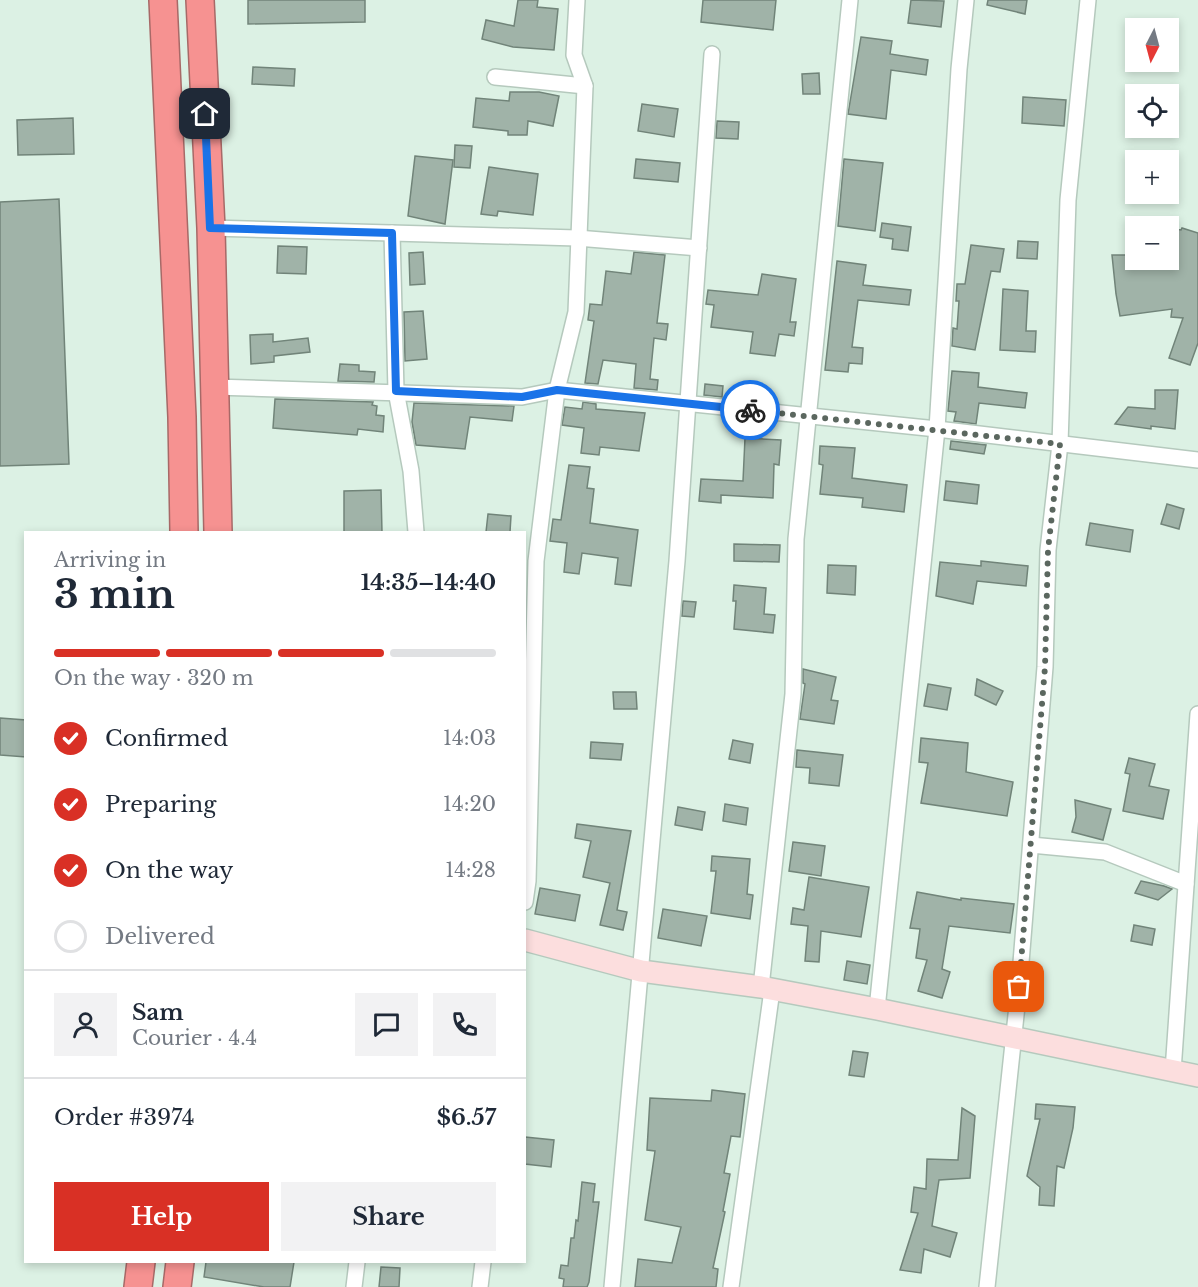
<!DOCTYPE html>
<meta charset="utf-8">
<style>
:root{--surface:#fff;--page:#f2f2f3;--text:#1f2937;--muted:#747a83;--line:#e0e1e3;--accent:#d93025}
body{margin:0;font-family:"Libre Baskerville",serif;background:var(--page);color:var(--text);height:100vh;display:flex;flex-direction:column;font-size:22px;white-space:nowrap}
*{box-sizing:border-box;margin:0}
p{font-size:20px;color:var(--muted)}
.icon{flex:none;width:33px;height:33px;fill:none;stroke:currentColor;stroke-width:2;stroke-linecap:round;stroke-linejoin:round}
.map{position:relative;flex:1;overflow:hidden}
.drawer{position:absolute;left:24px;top:531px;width:502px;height:732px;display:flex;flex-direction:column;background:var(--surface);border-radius:0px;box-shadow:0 3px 9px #0003}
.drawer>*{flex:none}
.needle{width:39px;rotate:186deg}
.tools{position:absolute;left:1125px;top:18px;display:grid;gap:12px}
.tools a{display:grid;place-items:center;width:54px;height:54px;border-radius:0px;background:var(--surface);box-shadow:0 3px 9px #0003;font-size:30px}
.pin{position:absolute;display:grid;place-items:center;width:51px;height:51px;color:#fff;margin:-26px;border-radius:12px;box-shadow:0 3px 9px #0006}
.courier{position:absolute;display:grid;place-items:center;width:60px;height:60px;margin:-30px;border:4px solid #1a73e8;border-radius:50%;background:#fff;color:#222;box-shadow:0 2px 8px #0007}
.head em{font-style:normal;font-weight:700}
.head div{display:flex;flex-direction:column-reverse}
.head{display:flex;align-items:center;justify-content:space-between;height:102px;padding:0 30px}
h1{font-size:39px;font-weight:700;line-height:45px}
.bar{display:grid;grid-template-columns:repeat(4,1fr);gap:9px 6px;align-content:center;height:72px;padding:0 30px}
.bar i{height:8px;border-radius:4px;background:var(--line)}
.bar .selected{background:var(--accent)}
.bar p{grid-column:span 4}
.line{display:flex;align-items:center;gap:15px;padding:0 30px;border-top:2px solid var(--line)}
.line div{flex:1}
.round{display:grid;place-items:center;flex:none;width:63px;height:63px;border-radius:0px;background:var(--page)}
ol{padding:0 30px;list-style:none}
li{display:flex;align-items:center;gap:18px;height:66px}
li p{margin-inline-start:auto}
li .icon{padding:6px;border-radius:50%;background:var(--accent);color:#fff;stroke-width:4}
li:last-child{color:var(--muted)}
li i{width:33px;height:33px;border:3px solid var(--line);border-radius:50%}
.action{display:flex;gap:12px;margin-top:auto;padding:12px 30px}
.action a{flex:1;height:69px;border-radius:0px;background:var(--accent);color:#fff;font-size:24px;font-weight:700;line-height:69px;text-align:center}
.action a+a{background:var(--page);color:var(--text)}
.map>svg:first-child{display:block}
.building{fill:#a0b3a8;stroke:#718479;stroke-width:1.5}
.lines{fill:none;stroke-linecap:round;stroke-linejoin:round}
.street-casing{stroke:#b5c9bd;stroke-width:18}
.secondary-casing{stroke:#b5c9bd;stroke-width:24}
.highway-casing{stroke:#a76967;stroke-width:30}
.street{stroke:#fff;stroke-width:15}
.secondary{stroke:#fcdede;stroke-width:21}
.highway{stroke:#f69291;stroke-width:27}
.done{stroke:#5b675f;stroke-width:6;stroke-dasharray:0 10.8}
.route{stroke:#1a73e8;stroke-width:8}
</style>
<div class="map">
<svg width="1198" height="1287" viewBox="0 0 1198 1287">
<rect width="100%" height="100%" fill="#dcf1e4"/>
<!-- building -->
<g class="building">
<path d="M 248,0 L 365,0 L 365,22 L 248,24 Z"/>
<path d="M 518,0 L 538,0 L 537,7 L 558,9 L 554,50 L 513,47 L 482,39 L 486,20 L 514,26 Z"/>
<path d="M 703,0 L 776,0 L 773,30 L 701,22 Z"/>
<path d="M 911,0 L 944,1 L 941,27 L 908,23 Z"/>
<path d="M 988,0 L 1027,0 L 1025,14 L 987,5 Z"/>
<path d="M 861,37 L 892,41 L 890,54 L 928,60 L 926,75 L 891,70 L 886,119 L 848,114 Z"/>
<path d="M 253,67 L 295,69 L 294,86 L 252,84 Z"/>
<path d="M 819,73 L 820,94 L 803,94 L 802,74 Z"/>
<path d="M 510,92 L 539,92 L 559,96 L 553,126 L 528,121 L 527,135 L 508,135 L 508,131 L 473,127 L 476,98 L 509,101 Z"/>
<path d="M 1023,97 L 1066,100 L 1064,126 L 1022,123 Z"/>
<path d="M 642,104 L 678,109 L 674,137 L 638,131 Z"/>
<path d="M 73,118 L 74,154 L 18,155 L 17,120 Z"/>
<path d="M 717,121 L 739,122 L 738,139 L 716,138 Z"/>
<path d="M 455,145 L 472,146 L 470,168 L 454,167 Z"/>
<path d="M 415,156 L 453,160 L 445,224 L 408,216 Z"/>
<path d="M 636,159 L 680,163 L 678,182 L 634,178 Z"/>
<path d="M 844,159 L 883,163 L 875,231 L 838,226 Z"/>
<path d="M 489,167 L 538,174 L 533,215 L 498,211 L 497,216 L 481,214 Z"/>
<path d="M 59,199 L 69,464 L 0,466 L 0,202 Z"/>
<path d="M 882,223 L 911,227 L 908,251 L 892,249 L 893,239 L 880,237 Z"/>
<path d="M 1168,228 L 1181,230 L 1182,228 L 1198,233 L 1198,343 L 1190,365 L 1169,358 L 1183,318 L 1171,317 L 1172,309 L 1120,316 L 1116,294 L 1112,255 L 1136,255 L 1136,260 L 1168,260 Z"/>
<path d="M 1018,241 L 1038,242 L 1037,259 L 1017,258 Z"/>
<path d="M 971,245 L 1004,249 L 1000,272 L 991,271 L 975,350 L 952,346 L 953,328 L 957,329 L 959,301 L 956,301 L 957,284 L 965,284 Z"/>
<path d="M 278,246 L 307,247 L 306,274 L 277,273 Z"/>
<path d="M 423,252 L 425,284 L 410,285 L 409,253 Z"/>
<path d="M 634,252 L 665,255 L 657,323 L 668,324 L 666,340 L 654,338 L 650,379 L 658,380 L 657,390 L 634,388 L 636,364 L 603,360 L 598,384 L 585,383 L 594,321 L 588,320 L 590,304 L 602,305 L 606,271 L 631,274 Z"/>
<path d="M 837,261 L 866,265 L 863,285 L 911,290 L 909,305 L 858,300 L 852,347 L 863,348 L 862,364 L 849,363 L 848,372 L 825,370 Z"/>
<path d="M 762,274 L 796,279 L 790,322 L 796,322 L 794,336 L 779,334 L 775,356 L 750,353 L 753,332 L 711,327 L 714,305 L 706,304 L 708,290 L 758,295 Z"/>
<path d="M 1003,289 L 1028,291 L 1026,331 L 1036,331 L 1035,352 L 1000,350 Z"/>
<path d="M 423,311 L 427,359 L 405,361 L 404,312 Z"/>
<path d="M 273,334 L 273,342 L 308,338 L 310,352 L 274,356 L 274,362 L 251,364 L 250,335 Z"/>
<path d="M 340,364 L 359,365 L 359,371 L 375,372 L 374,382 L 338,381 Z"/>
<path d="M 952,371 L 979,373 L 978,387 L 1027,393 L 1025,408 L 979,403 L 976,424 L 954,421 L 956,412 L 948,411 Z"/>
<path d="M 705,384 L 723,386 L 722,397 L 704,395 Z"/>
<path d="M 1155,390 L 1178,390 L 1175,429 L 1151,426 L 1151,429 L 1115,424 L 1128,407 L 1155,409 Z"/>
<path d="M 275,399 L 373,402 L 372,405 L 377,406 L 376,415 L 384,416 L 383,432 L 358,429 L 357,435 L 273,428 Z"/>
<path d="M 583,402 L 596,404 L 596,409 L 645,413 L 639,451 L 600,447 L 599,455 L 581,453 L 584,428 L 562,425 L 565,407 L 582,409 Z"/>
<path d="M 414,403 L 514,406 L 512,421 L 470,417 L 465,449 L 416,445 L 412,422 Z"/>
<path d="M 745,438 L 781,440 L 779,465 L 774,464 L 773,498 L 721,495 L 721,503 L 699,501 L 701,479 L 743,481 Z"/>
<path d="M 951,441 L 986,445 L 984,454 L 950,449 Z"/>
<path d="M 820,446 L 855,448 L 852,478 L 907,485 L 904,512 L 862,507 L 863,498 L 820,494 L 823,465 L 819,464 Z"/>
<path d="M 569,465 L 590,467 L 587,488 L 594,489 L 590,523 L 638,530 L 631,586 L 615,584 L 618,558 L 582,553 L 579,574 L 564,572 L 567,543 L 550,541 L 553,519 L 561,520 Z"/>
<path d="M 946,481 L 979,485 L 977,504 L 944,500 Z"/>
<path d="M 381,490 L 382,532 L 344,532 L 344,491 Z"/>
<path d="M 1167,504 L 1184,509 L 1179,529 L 1161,524 Z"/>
<path d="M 488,514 L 511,516 L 510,532 L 486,532 Z"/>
<path d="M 1090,523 L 1133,530 L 1130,552 L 1086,545 Z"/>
<path d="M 734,544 L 780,545 L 779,562 L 734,561 Z"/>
<path d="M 981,561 L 1028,566 L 1026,586 L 977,581 L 973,604 L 936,596 L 940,562 L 981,566 Z"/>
<path d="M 828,565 L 856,566 L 855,595 L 827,593 Z"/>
<path d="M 734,585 L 766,588 L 764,614 L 775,615 L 773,633 L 734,629 L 736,601 L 733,601 Z"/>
<path d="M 683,601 L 696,602 L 694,617 L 682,616 Z"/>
<path d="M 803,669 L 836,677 L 831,700 L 838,701 L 834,724 L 800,719 L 805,684 L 803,683 Z"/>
<path d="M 977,679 L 1003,691 L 996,705 L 975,695 Z"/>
<path d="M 928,684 L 951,688 L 947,710 L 924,706 Z"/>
<path d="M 613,692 L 636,692 L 637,709 L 614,709 Z"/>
<path d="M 0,718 L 26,720 L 26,757 L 0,755 Z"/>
<path d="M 921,738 L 968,743 L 966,772 L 1013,782 L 1007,816 L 921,803 L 928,763 L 919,762 Z"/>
<path d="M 733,740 L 753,744 L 750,763 L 729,759 Z"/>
<path d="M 591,742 L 623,744 L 621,760 L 590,758 Z"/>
<path d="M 797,750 L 843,755 L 839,786 L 809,783 L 810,768 L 796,767 Z"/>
<path d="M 1129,758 L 1155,764 L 1149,786 L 1169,790 L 1163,819 L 1123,811 L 1130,774 L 1125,773 Z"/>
<path d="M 1075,800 L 1111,809 L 1103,840 L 1072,832 L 1076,817 Z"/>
<path d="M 725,804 L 748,808 L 746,825 L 723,821 Z"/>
<path d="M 678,807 L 705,812 L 702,830 L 675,825 Z"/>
<path d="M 577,824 L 631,831 L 617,910 L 627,912 L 623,930 L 600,925 L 610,883 L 583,877 L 591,841 L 575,838 Z"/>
<path d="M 793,842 L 825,846 L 821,876 L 789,871 Z"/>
<path d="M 712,856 L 750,859 L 747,894 L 753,895 L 750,919 L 711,913 L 716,871 L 711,871 Z"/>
<path d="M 809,877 L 869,887 L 861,937 L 821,931 L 819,962 L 805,961 L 808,926 L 791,924 L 793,908 L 804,910 Z"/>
<path d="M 1141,881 L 1164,886 L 1172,889 L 1158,900 L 1135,893 Z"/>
<path d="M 540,888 L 580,895 L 575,921 L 535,914 Z"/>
<path d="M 917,892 L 961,900 L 961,898 L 1014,904 L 1010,933 L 949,926 L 942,969 L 950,972 L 942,998 L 918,991 L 927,960 L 916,958 L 920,929 L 910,928 Z"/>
<path d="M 663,909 L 707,916 L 701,946 L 658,938 Z"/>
<path d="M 1134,925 L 1155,929 L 1152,945 L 1131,941 Z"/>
<path d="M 847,961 L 870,965 L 867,984 L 844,980 Z"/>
<path d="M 853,1051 L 868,1053 L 864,1077 L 849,1075 Z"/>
<path d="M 712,1090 L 745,1094 L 740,1137 L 731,1136 L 724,1173 L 730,1174 L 723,1211 L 725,1212 L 713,1268 L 718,1269 L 716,1287 L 635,1287 L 638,1259 L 672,1263 L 681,1227 L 645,1220 L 655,1151 L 647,1150 L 650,1098 L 711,1101 Z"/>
<path d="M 1036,1104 L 1075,1107 L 1073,1128 L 1064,1168 L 1057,1166 L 1054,1206 L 1039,1205 L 1040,1187 L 1027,1176 L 1040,1119 L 1035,1119 Z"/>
<path d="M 962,1108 L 975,1116 L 970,1178 L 939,1180 L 932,1226 L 957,1233 L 950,1257 L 924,1249 L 921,1273 L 900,1270 L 918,1213 L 911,1212 L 914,1187 L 926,1189 L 927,1159 L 958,1160 Z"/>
<path d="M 525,1137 L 554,1140 L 551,1167 L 525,1164 Z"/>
<path d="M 582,1182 L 595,1184 L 593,1202 L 599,1202 L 589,1282 L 587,1287 L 563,1287 L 564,1279 L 559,1278 L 561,1265 L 568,1266 L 571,1238 L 574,1238 L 576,1220 L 578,1221 Z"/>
<path d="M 206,1262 L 294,1262 L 290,1287 L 264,1287 L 204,1277 Z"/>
<path d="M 381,1267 L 400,1268 L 399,1287 L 379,1287 Z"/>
</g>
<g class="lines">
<!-- street casing -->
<g class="street-casing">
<g id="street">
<path d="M 495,77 L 585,86"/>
<path d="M 211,228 L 577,238 L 699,248"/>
<path d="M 392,233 L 396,391 L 411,471 L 416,532"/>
<path d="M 214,387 L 522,397 L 557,390 L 937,429 L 1198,460"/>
<path d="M 1031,845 L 1105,852 L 1186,884"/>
<path d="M 525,902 L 528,881 L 536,561 L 557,390 L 576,312 L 585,86 L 574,55 L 577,0"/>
<path d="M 761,987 L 793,694 L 796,539 L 850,0"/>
<path d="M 877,1009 L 937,429 L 959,69 L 966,0"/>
<path d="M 1173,1071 L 1198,714"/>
<path d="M 354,1287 L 357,1262"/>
<path d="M 480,1287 L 483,1262"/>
<path d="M 612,1287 L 677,561 L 712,54"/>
<path d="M 731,1287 L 772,990"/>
<path d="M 987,1287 L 1019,987 L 1045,667 L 1048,550 L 1060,444 L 1068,200 L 1088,0"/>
</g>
</g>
<!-- secondary casing -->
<g class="secondary-casing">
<path id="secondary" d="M 525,940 L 641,971 L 761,987 L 877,1009 L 1198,1076"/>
</g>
<!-- highway casing -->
<g class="highway-casing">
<g id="highway">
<path d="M 163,0 L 182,417 L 184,532"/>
<path d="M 200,0 L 211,228 L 218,532"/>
<path d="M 138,1287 L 141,1262"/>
<path d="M 177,1287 L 180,1262"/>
</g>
</g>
<!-- street -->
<use href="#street" class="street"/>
<!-- secondary -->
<use href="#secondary" class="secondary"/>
<!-- highway -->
<use href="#highway" class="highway"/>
</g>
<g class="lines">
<!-- done -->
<path class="done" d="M 750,410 L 1060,444 L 1048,550 L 1045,667 L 1019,987"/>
<!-- route -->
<path class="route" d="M 205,114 L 210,228 L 392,233 L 396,391 L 522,397 L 557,390 L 750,410"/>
</g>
</svg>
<div class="tools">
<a><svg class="needle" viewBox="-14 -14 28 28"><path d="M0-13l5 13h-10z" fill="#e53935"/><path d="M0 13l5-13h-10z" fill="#747a83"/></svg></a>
<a><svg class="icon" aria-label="locate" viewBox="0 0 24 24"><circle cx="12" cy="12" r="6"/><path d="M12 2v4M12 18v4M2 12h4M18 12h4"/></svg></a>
<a>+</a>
<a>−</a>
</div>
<div class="pin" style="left:1019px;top:987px;background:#ea580c"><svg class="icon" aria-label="bag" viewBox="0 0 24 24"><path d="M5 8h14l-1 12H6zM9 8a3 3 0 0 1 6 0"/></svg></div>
<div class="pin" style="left:205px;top:114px;background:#1f2937"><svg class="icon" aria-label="home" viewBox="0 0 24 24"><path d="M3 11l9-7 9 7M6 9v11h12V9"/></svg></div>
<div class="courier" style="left:750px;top:410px"><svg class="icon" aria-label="bike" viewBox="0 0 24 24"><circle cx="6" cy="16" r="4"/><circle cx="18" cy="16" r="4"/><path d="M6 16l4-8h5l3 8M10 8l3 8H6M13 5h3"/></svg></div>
<section class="drawer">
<div class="head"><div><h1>3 min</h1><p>Arriving in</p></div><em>14:35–14:40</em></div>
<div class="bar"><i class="selected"></i><i class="selected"></i><i class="selected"></i><i></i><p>On the way · 320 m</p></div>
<ol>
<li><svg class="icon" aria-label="check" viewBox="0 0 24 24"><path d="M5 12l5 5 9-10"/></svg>Confirmed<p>14:03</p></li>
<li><svg class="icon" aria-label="check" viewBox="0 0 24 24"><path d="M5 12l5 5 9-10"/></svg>Preparing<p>14:20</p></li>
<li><svg class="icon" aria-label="check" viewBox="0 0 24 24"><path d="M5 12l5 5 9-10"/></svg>On the way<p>14:28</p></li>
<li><i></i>Delivered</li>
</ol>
<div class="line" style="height:108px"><a class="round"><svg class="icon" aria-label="person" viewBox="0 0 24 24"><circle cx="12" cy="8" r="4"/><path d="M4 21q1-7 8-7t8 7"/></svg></a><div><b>Sam</b><p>Courier · 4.4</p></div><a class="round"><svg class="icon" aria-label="chat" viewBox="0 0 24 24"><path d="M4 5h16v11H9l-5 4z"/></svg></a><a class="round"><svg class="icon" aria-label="phone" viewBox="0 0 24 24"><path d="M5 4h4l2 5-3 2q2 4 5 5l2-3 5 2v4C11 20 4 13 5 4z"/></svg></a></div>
<div class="line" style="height:78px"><div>Order #3974</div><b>$6.57</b></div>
<div class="action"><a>Help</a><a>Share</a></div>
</section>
</div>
